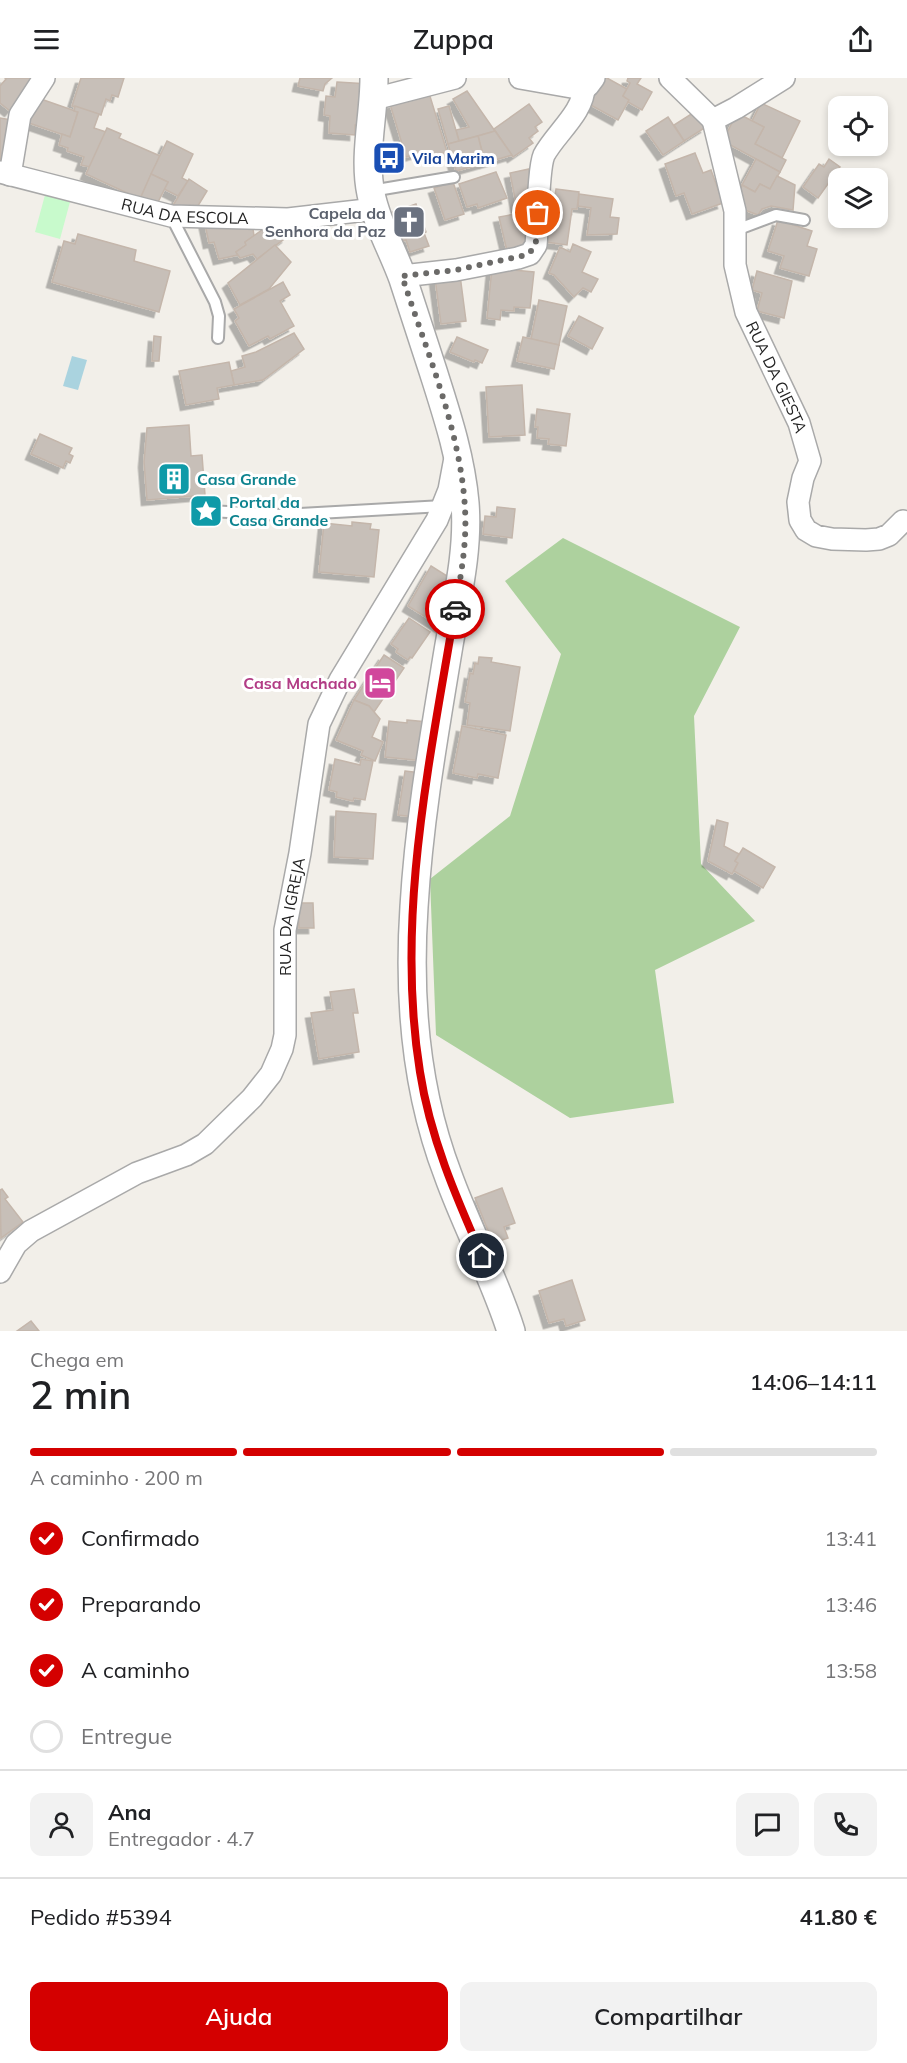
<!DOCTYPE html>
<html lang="pt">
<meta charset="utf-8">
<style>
:root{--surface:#fff;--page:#f2f2f2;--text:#202124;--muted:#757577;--line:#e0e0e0;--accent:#d40000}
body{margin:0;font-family:Mulish,sans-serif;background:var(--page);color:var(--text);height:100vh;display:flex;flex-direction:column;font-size:22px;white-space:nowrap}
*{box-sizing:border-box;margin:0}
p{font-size:20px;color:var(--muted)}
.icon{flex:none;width:33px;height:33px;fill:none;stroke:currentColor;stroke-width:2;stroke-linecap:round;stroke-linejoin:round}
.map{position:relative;height:1253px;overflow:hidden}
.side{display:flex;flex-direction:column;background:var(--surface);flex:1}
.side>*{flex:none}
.fabs{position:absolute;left:828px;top:18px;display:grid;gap:12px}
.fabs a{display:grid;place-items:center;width:60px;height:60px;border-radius:12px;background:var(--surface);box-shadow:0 3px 9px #0003;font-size:30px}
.pin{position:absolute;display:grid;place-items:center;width:51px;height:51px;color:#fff;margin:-26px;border:3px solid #fff;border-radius:50%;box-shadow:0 2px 6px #0007}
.courier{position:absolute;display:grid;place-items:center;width:60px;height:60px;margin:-30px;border:4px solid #d40000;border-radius:50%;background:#fff;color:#222;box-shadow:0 2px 8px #0007}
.overview em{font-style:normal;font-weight:600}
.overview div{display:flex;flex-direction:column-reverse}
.overview{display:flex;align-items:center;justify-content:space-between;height:102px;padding:0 30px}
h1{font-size:39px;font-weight:600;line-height:45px}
.bar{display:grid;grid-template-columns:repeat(4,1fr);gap:9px 6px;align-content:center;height:72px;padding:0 30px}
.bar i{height:8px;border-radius:4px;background:var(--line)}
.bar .current{background:var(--accent)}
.bar p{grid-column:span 4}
.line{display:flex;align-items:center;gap:15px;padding:0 30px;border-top:2px solid var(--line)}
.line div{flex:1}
.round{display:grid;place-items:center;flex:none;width:63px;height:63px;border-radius:12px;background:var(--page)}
ol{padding:0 30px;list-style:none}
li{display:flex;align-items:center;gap:18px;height:66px}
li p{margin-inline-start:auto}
li .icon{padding:6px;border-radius:50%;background:var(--accent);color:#fff;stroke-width:4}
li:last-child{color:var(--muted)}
li i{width:33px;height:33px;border:3px solid var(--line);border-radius:50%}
.primary-button{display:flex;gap:12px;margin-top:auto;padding:12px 30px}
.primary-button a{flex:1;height:69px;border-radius:12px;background:var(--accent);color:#fff;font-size:24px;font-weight:600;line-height:69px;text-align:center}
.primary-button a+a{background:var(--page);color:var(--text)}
header{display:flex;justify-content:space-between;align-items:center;height:78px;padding:0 30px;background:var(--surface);font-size:27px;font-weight:600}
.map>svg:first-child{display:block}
.forest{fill:#add19e}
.park{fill:#c8facc}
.water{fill:#aad3df}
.building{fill:#c7bfb8;stroke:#c4b6ab;stroke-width:1.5;filter:url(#shadow)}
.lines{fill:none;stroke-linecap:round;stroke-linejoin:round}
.service-casing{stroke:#a9a9a9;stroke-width:14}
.minor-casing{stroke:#a9a9a9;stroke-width:24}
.tertiary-casing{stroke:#a9a9a9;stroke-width:30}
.service{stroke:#fff;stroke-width:10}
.minor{stroke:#fff;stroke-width:21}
.tertiary{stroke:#fff;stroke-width:27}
.done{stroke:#6b6a68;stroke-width:6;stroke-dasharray:0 10.8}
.route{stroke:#d40000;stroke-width:8}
.labels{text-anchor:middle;stroke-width:6;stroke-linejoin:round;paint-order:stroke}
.transit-label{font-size:16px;font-weight:bold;fill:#164399;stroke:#fff;text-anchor:start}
.street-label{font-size:16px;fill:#222;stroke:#fff}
.worship-label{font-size:16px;font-weight:bold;fill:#5b616d;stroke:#fff;text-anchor:end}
.culture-label{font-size:16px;font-weight:bold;fill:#0d838f;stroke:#fff;text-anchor:start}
.hotel-label{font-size:16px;font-weight:bold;fill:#b23c85;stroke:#fff;text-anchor:end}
</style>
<header><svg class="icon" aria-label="menu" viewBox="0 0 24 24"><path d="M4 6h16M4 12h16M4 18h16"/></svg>Zuppa<svg class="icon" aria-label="share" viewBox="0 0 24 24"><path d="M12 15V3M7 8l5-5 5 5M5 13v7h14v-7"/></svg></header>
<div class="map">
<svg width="907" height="1253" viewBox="0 0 907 1253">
<defs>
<filter id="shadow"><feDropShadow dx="-5.5" dy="5.5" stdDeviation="0" flood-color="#0004"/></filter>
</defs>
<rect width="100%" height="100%" fill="#f2efe9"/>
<!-- forest -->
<path class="forest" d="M 563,460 L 740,549 L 694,638 L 701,786 L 755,843 L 655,892 L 674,1025 L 570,1040 L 436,957 L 430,801 L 510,738 L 561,576 L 505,503 Z"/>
<!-- park -->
<path class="park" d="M 45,117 L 70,124 L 60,161 L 35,154 Z"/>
<!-- water -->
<path class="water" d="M 72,278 L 87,282 L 78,312 L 63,308 Z"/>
<!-- building -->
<g class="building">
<path d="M 5,0 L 39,0 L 10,33 L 0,25 L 0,8 L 6,1 Z"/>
<path d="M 81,0 L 124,0 L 118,19 L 112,17 L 110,23 L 106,21 L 101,37 L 72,28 Z"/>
<path d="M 300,0 L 332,0 L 325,6 L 323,13 L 298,8 Z"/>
<path d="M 600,0 L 607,0 L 627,11 L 623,18 L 629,22 L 618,42 L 587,25 Z"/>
<path d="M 628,0 L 641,0 L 637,6 L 652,14 L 642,32 L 628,24 L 629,22 L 623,18 L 630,5 L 627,3 Z"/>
<path d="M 337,4 L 369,6 L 366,47 L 355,47 L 355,57 L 329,55 L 330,38 L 324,37 L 326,18 L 335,19 Z"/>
<path d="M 467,13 L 495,53 L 459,63 L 456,52 L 469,49 L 453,21 Z"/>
<path d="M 429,15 L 447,74 L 427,80 L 425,73 L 406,79 L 390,26 Z"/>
<path d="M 38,20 L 78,34 L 70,59 L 29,45 Z"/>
<path d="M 761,25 L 800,43 L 782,80 L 755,66 L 764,49 L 752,43 Z"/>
<path d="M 529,26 L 542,44 L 535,49 L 538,53 L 529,60 L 533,65 L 513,79 L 494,51 Z"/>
<path d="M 75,28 L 99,36 L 94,50 L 106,54 L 90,89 L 81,87 L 84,79 L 67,73 L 68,70 L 59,67 L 62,56 L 70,59 L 78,34 L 74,33 Z"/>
<path d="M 449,28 L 459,63 L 448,66 L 438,31 Z"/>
<path d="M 696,33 L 706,49 L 684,63 L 674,47 Z"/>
<path d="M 737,35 L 764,49 L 755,66 L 786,82 L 780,94 L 723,63 Z"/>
<path d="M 668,39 L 684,63 L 663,77 L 646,53 Z"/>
<path d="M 0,40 L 12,42 L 7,82 L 0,81 Z"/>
<path d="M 107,50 L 121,56 L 119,60 L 160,78 L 140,121 L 86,96 Z"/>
<path d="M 495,53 L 512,77 L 485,85 L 478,58 Z"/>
<path d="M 478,58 L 485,85 L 456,93 L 448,66 Z"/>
<path d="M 167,63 L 193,76 L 182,100 L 188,103 L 178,118 L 164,111 L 168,104 L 151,96 Z"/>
<path d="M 695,75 L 703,95 L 711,92 L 723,125 L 692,136 L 684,115 L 676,118 L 665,86 Z"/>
<path d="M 756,81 L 780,94 L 770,111 L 760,106 L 755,114 L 742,107 Z"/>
<path d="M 829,81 L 840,89 L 818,120 L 803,109 L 819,86 L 824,89 Z"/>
<path d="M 529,91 L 537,132 L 518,136 L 510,95 Z"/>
<path d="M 496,94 L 507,120 L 478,130 L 477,126 L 467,129 L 459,106 Z"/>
<path d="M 151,96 L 168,104 L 156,128 L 140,121 Z"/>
<path d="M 777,98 L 795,107 L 793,132 L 771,128 L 762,131 L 758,137 L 737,129 L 742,107 L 755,114 L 760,106 L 770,111 Z"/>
<path d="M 189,101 L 207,113 L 193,136 L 172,129 Z"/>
<path d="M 453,104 L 464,136 L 445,142 L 434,110 Z"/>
<path d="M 556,111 L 579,114 L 577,131 L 572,131 L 567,167 L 539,163 L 545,124 L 554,125 Z"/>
<path d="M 579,116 L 613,121 L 610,139 L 619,140 L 617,156 L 587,157 L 591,130 L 578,128 Z"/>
<path d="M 416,126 L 426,154 L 424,155 L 429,168 L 410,174 L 406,162 L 403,163 L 393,134 Z"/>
<path d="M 537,132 L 533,167 L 507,173 L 499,139 Z"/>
<path d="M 204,142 L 252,144 L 254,158 L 245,164 L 246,167 L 236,174 L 238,177 L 219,181 L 214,164 L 209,165 Z"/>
<path d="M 276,142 L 287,159 L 257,181 L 253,176 L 240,180 L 236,174 L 246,167 L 245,164 Z"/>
<path d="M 778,142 L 812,153 L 807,168 L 817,171 L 809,198 L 780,190 L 784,178 L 768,173 Z"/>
<path d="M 78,156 L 136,172 L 134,183 L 170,193 L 159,234 L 52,204 L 64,163 L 75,166 Z"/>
<path d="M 573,166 L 591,174 L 582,194 L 598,201 L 591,214 L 583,210 L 574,219 L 554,197 L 549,195 L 560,169 L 570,174 Z"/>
<path d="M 275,167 L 291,184 L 269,211 L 240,227 L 228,205 Z"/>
<path d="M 492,190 L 534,194 L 530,230 L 514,229 L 514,233 L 501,232 L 500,242 L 487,240 Z"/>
<path d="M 757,193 L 792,203 L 784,240 L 757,233 L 762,215 L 752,212 Z"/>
<path d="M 460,197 L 466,243 L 441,246 L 435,200 Z"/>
<path d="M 283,204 L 290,217 L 280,223 L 294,248 L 270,261 L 268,258 L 249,268 L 235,243 L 239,240 L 234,231 Z"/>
<path d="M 539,222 L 567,228 L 559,267 L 531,261 Z"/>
<path d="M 579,238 L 603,250 L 592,271 L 568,258 Z"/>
<path d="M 294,255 L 304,271 L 263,302 L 234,307 L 231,293 L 245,289 L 242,278 L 256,274 Z"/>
<path d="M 154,258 L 161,259 L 159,283 L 152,283 Z"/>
<path d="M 457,259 L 488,272 L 482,285 L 475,282 L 474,284 L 450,274 Z"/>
<path d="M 523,259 L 559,267 L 554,291 L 517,283 Z"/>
<path d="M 229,284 L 234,307 L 217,310 L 219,321 L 186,327 L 179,293 Z"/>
<path d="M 522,307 L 525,357 L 489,359 L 486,309 Z"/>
<path d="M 537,331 L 570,336 L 566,368 L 548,366 L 549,361 L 537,360 L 538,349 L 535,349 Z"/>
<path d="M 189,347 L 191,378 L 202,377 L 205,417 L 147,422 L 144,384 L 147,350 Z"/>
<path d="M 40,356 L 72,370 L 69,376 L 73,378 L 70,385 L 66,383 L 63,390 L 31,376 Z"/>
<path d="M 497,429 L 515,431 L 512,460 L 483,456 L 485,438 L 496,439 Z"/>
<path d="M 352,444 L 371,446 L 370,451 L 379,452 L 374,499 L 319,494 L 324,445 L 352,448 Z"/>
<path d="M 431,488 L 452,501 L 443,550 L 408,528 Z"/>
<path d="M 409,540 L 430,554 L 412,580 L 410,579 L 408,582 L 396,574 L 398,571 L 391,566 Z"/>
<path d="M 384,577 L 404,590 L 374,634 L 369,628 L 354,622 Z"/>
<path d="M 479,579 L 492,580 L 491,584 L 520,589 L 510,653 L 467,647 L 470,625 L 465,624 L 470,595 L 473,596 L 475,585 L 478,586 Z"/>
<path d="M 354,622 L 369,628 L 380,641 L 372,659 L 383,664 L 375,683 L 361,677 L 363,673 L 336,662 Z"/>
<path d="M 407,642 L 428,644 L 424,683 L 385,679 L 389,643 L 407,645 Z"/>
<path d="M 462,648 L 506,657 L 498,700 L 478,696 L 477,700 L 453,695 Z"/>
<path d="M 335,681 L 360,687 L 361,681 L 373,683 L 365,722 L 354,720 L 353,723 L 336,719 L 337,714 L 329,712 Z"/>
<path d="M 405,693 L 421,695 L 415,739 L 398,737 Z"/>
<path d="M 336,733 L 376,736 L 373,781 L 334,779 Z"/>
<path d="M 717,742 L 728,745 L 724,768 L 739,776 L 735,783 L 738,785 L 732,796 L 708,783 Z"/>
<path d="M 743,770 L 775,789 L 763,810 L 734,793 L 738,785 L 735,783 Z"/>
<path d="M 298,825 L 313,825 L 314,850 L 299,850 Z"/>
<path d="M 354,911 L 358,935 L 353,935 L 359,974 L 319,981 L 311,935 L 333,932 L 330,914 Z"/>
<path d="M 502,1110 L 515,1145 L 504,1149 L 508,1160 L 493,1165 L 475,1120 Z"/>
<path d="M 2,1111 L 8,1119 L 5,1121 L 23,1144 L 1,1160 L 0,1112 Z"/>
<path d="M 572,1202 L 585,1242 L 566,1248 L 564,1241 L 549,1245 L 539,1213 Z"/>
<path d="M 31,1243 L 39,1253 L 17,1253 Z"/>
</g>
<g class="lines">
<!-- service casing -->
<g class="service-casing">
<g id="service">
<path d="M 371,113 L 454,99"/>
<path d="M 171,138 L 215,224 L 219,238 L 218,260"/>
<path d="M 736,152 L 776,137 L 804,142"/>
<path d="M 209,433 L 282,437 L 443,428"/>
</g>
</g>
<!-- minor casing -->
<g class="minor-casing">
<g id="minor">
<path d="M 520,0 L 577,10 L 588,8 L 594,0"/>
<path d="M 670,0 L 713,42"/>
<path d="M 374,21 L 455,0"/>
<path id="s1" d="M 713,42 L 735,133 L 735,187 L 746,234 L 799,345 L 810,383 L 803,400 L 798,424 L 800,442 L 806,452 L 816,458 L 832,461 L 866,462 L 879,461 L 889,457 L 903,443"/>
<path d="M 713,42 L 736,30 L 784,0"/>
<path id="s2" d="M 0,94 L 171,138 L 288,141 L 375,131"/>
<path d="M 10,97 L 20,37 L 44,0"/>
<path d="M 402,198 L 456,192 L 518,180 L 530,176 L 536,167 C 538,148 538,91 544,77 C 555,56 584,34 584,9"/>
<path id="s3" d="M 0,1194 L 16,1166 L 31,1153 L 137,1095 L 186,1077 L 205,1066 L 252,1020 L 271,996 L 282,971 L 285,957 L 285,852 L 300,775 L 319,646 L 340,602 L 437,442 L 449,412 L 455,380"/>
</g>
</g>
<!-- tertiary casing -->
<g class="tertiary-casing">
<path id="tertiary" d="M 374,0 C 374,38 363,78 371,116 C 377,146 393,173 403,201 C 413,231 423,262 433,293 C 447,337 461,379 465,425 C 469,474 456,524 448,573 C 434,658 419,743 414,829 C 408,920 415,1011 448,1097 C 467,1150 494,1199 511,1253"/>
</g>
<!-- service -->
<use href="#service" class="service"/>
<!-- minor -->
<use href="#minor" class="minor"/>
<!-- tertiary -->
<use href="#tertiary" class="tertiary"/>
</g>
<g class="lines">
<!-- done -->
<path class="done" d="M 455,531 C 461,497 467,465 465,431 C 461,353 426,272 402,198 L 456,192 L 526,177 C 540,169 537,150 538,135"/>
<!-- route -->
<path class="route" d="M 455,531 C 430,682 395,840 420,994 C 430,1059 456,1119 482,1178"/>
</g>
<!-- icons -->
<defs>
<g id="bus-square" transform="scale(1.725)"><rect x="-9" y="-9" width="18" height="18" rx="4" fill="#1a4fb4" stroke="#fff"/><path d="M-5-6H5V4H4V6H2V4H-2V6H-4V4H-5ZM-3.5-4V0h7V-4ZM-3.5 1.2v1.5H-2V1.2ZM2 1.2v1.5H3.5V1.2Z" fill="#fff"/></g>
<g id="church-square" transform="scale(1.725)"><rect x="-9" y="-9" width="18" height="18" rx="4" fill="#6b7280" stroke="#fff"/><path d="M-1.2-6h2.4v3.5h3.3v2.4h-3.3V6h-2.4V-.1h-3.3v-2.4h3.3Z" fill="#fff"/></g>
<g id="building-square" transform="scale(1.725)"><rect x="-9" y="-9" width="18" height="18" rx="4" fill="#0f9aa8" stroke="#fff"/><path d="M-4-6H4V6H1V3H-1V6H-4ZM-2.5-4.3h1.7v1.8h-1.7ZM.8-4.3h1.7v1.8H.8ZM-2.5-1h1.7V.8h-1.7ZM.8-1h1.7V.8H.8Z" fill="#fff"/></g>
<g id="sight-square" transform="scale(1.725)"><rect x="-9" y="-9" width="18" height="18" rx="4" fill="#0f9aa8" stroke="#fff"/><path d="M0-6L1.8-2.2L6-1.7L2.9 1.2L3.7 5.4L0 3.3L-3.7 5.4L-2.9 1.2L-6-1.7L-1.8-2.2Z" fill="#fff"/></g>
<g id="hotel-square" transform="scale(1.725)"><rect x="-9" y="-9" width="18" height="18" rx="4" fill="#d1479c" stroke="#fff"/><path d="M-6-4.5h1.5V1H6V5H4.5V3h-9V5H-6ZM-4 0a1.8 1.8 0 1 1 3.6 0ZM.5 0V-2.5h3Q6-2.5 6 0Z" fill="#fff"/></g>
</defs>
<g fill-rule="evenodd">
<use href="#bus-square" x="389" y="80"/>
<use href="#church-square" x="409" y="144"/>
<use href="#building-square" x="174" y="401"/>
<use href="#sight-square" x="206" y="433"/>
<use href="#hotel-square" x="380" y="605"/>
</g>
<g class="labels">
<!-- transit labels -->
<g class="transit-label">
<text x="412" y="86">Vila Marim</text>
</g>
<!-- street labels -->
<g class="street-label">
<text dy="6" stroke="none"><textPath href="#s2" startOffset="190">RUA DA ESCOLA</textPath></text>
<text dy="6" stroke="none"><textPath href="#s1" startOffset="268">RUA DA GIESTA</textPath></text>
<text dy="6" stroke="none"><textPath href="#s3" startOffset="504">RUA DA IGREJA</textPath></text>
</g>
<!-- worship labels -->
<g class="worship-label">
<text x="386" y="141">Capela da<tspan x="386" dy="18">Senhora da Paz</tspan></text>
</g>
<!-- culture labels -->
<g class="culture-label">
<text x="197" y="407">Casa Grande</text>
<text x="229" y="430">Portal da<tspan x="229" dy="18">Casa Grande</tspan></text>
</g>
<!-- hotel labels -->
<g class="hotel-label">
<text x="357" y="611">Casa Machado</text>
</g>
</g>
</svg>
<div class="fabs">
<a><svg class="icon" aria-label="locate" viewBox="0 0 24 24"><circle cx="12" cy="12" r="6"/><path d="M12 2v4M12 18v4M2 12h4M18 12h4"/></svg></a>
<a><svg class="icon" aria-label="layers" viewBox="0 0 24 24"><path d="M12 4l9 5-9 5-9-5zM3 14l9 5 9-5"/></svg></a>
</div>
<div class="pin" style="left:538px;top:135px;background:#ea580c"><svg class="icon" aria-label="bag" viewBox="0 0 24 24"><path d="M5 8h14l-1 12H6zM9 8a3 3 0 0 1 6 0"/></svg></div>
<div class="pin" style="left:482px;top:1178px;background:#1f2937"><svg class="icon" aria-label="home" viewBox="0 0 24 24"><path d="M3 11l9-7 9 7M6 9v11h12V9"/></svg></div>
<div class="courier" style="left:455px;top:531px"><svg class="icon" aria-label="car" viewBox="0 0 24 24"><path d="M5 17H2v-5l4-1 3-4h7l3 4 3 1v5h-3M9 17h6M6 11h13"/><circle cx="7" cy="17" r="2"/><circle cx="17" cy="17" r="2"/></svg></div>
</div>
<section class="side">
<div class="overview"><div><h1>2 min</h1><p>Chega em</p></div><em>14:06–14:11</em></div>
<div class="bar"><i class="current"></i><i class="current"></i><i class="current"></i><i></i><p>A caminho · 200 m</p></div>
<ol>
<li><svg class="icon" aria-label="check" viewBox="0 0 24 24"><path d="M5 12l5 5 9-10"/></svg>Confirmado<p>13:41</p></li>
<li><svg class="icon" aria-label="check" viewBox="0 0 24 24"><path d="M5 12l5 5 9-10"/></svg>Preparando<p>13:46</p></li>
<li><svg class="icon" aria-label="check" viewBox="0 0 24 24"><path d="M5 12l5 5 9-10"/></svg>A caminho<p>13:58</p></li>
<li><i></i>Entregue</li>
</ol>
<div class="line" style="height:108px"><a class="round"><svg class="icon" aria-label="person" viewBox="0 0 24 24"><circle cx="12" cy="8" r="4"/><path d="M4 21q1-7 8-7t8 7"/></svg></a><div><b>Ana</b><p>Entregador · 4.7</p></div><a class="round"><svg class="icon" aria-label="chat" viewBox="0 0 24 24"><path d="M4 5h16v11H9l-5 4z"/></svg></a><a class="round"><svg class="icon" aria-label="phone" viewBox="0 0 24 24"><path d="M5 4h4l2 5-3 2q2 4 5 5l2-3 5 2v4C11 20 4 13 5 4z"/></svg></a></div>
<div class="line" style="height:78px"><div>Pedido #5394</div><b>41.80 €</b></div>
<div class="primary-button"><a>Ajuda</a><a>Compartilhar</a></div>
</section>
